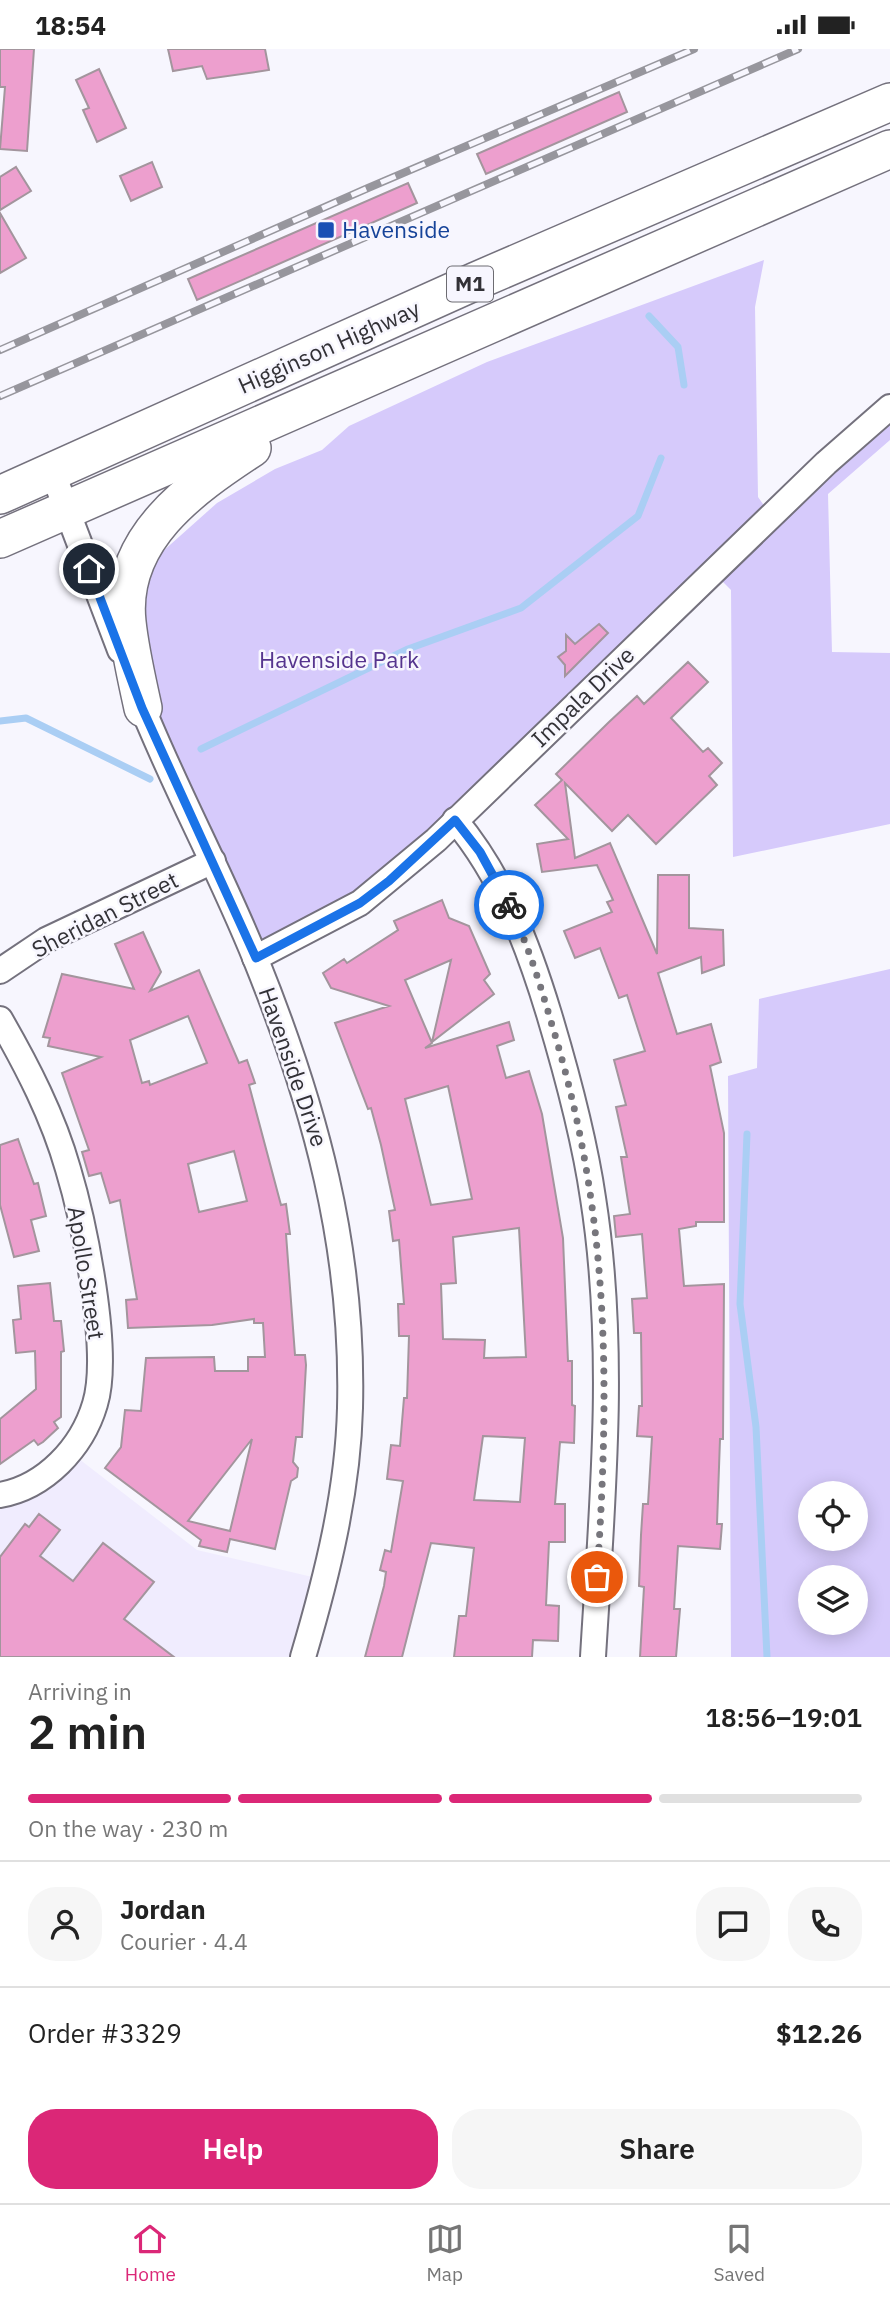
<!DOCTYPE html>
<meta charset="utf-8">
<style>
:root{--surface:#fff;--page:#f6f6f6;--text:#222;--muted:#767676;--line:#e0e0e0;--accent:#db2777}
body{margin:0;font-family:"IBM Plex Sans",sans-serif;background:var(--page);color:var(--text);height:100vh;display:flex;flex-direction:column;font-size:26px;white-space:nowrap}
*{box-sizing:border-box;margin:0}
p{font-size:23px;color:var(--muted)}
.icon{flex:none;width:38px;height:38px;fill:none;stroke:currentColor;stroke-width:2;stroke-linecap:round;stroke-linejoin:round}
.map{position:relative;height:1608px;overflow:hidden}
.sheet{display:flex;flex-direction:column;background:var(--surface);flex:1}
.sheet>*{flex:none}
.controls{position:absolute;left:798px;top:1432px;display:grid;gap:14px}
.controls a{display:grid;place-items:center;width:70px;height:70px;border-radius:50%;background:var(--surface);box-shadow:0 4px 18px #0003;font-size:35px}
.pin{position:absolute;display:grid;place-items:center;width:60px;height:60px;color:#fff;margin:-30px;border:4px solid #fff;border-radius:50%;box-shadow:0 2px 7px #0007}
.courier{position:absolute;display:grid;place-items:center;width:70px;height:70px;margin:-35px;border:5px solid #1a73e8;border-radius:50%;background:#fff;color:#222;box-shadow:0 2px 9px #0007}
.headline em{font-style:normal;font-weight:600}
.headline div{display:flex;flex-direction:column-reverse}
.headline{display:flex;align-items:center;justify-content:space-between;height:119px;padding:0 28px}
h1{font-size:46px;font-weight:600;line-height:52px}
.bar{display:grid;grid-template-columns:repeat(4,1fr);gap:10px 7px;align-content:center;height:84px;padding:0 28px}
.bar i{height:9px;border-radius:5px;background:var(--line)}
.bar .active{background:var(--accent)}
.bar p{grid-column:span 4}
.line{display:flex;align-items:center;gap:18px;padding:0 28px;border-top:2px solid var(--line)}
.line div{flex:1}
.round{display:grid;place-items:center;flex:none;width:74px;height:74px;border-radius:28px;background:var(--page)}
.button{display:flex;gap:14px;margin-top:auto;padding:14px 28px}
.button a{flex:1;height:80px;border-radius:28px;background:var(--accent);color:#fff;font-size:28px;font-weight:600;line-height:80px;text-align:center}
.button a+a{background:var(--page);color:var(--text)}
.status{display:flex;justify-content:space-between;align-items:center;height:49px;padding:0 35px;background:var(--surface);direction:ltr}
.status svg{height:19px;fill:currentColor}
.menu{display:flex;justify-content:space-around;align-items:center;height:98px;border-top:2px solid var(--line);background:var(--surface);font-size:19px;color:var(--muted)}
.menu a{display:grid;justify-items:center;gap:4px}
.menu .active{color:var(--accent)}
.map>svg:first-child{display:block}
.built{fill:#f0ecfe}
.green{fill:#d6cafb;fill-rule:evenodd}
.lines{fill:none;stroke-linecap:round;stroke-linejoin:round}
.stream{stroke:#aacef4;stroke-width:7}
.building{fill:#ed9fce;stroke:#a3959d;stroke-width:2;fill-rule:evenodd}
.minor-casing{stroke:#74717d;stroke-width:28}
.highway-casing{stroke:#74717d;stroke-width:40}
.minor{stroke:#fff;stroke-width:24}
.highway{stroke:#fff;stroke-width:37}
.rail-casing{stroke:#97969d;stroke-width:8}
.rail{stroke:#f7f6fe;stroke-width:5;stroke-dasharray:16;stroke-linecap:butt}
.done{stroke:#77767c;stroke-width:7;stroke-dasharray:0 12.6}
.route{stroke:#1a73e8;stroke-width:9}
.transit-dot{fill:#1a4fb4;stroke:#f7f6fe;stroke-width:2.5}
.labels{text-anchor:middle;stroke-width:5;stroke-linejoin:round;paint-order:stroke}
.shield{fill:#f7f6fe;stroke:#6d6c72;stroke-width:2}
.shield-label{font-size:21px;font-weight:bold;fill:#323136}
.transit-label{font-size:23px;fill:#164399;stroke:#f7f6fe;text-anchor:start}
.street-label{font-size:23px;fill:#323136;stroke:#f7f6fe}
.park-label{font-size:23px;fill:#55358e;stroke:#f7f6fe}
</style>
<div class="status"><b>18:54</b><svg viewBox="0 0 49 12"><path d="M0 12V9h3v3zM5 12V6h3v6zM10 12V3h3v9zM15 12V0h3v12zM26 1h20v11H26zM47 4h2v5h-2z"/></svg></div>
<div class="map">
<svg width="890" height="1608" viewBox="0 0 890 1608">
<rect width="100%" height="100%" fill="#f7f6fe"/>
<!-- built -->
<path class="built" d="M 70,1403 L 197,1501 L 325,1531 L 303,1608 L 0,1608 L 0,1445 Z"/>
<!-- green -->
<g class="green">
<path d="M 764,211 L 755,258 L 758,448 L 772,468 L 890,359 L 890,391 L 828,445 L 832,603 L 890,604 L 890,775 L 733,808 L 731,541 L 714,524 L 435,791 L 256,908 L 145,660 L 134,528 L 217,454 L 275,420 L 322,401 L 349,377 L 487,313 Z"/>
<path d="M 890,920 L 890,1608 L 731,1608 L 728,1027 L 757,1019 L 759,950 ZM 810,1444 L 856,1444 L 856,1489 L 810,1489 ZM 810,1528 L 856,1528 L 856,1573 L 810,1573 Z"/>
</g>
<g class="lines">
<!-- stream -->
<g class="stream">
<path d="M 649,267 L 678,298 L 684,336"/>
<path d="M 0,672 L 26,669 L 150,730"/>
<path d="M 201,700 L 408,600 L 521,559 L 638,467 L 661,409"/>
<path d="M 747,1085 L 740,1255 L 756,1378 L 767,1608"/>
</g>
</g>
<!-- building -->
<g class="building">
<path d="M 0,0 L 34,0 L 27,102 L 0,100 L 5,38 L 0,38 Z"/>
<path d="M 168,0 L 265,0 L 269,21 L 207,30 L 202,17 L 173,22 Z"/>
<path d="M 99,20 L 126,79 L 97,93 L 83,61 L 89,59 L 76,31 Z"/>
<path d="M 619,43 L 627,63 L 486,125 L 477,105 Z"/>
<path d="M 152,113 L 162,138 L 131,152 L 120,127 Z"/>
<path d="M 16,118 L 31,142 L 0,161 L 0,128 Z"/>
<path d="M 408,134 L 417,154 L 197,251 L 188,230 Z"/>
<path d="M 0,164 L 26,209 L 0,224 Z"/>
<path d="M 599,575 L 608,584 L 565,627 L 565,616 L 558,608 L 566,602 L 566,586 L 575,595 Z"/>
<path d="M 688,613 L 708,633 L 671,669 L 703,703 L 708,699 L 722,714 L 709,727 L 717,736 L 656,795 L 628,766 L 612,782 L 565,734 L 575,809 L 610,794 L 657,905 L 658,826 L 689,826 L 689,879 L 723,881 L 724,916 L 702,924 L 701,908 L 658,924 L 677,985 L 711,975 L 721,1013 L 710,1017 L 724,1084 L 724,1173 L 696,1173 L 696,1177 L 679,1180 L 684,1237 L 724,1235 L 723,1390 L 720,1390 L 717,1475 L 722,1475 L 720,1500 L 678,1497 L 674,1560 L 680,1560 L 676,1608 L 640,1608 L 644,1538 L 639,1537 L 641,1486 L 643,1455 L 648,1455 L 652,1388 L 637,1387 L 639,1357 L 642,1357 L 641,1284 L 634,1284 L 632,1250 L 647,1249 L 642,1185 L 616,1188 L 614,1167 L 630,1165 L 621,1108 L 627,1108 L 616,1058 L 626,1056 L 614,1011 L 645,1002 L 627,946 L 619,949 L 600,899 L 575,909 L 564,882 L 612,863 L 607,853 L 613,851 L 597,816 L 542,823 L 537,795 L 568,790 L 535,756 L 562,731 L 556,725 L 609,673 L 637,647 L 644,655 Z"/>
<path d="M 442,851 L 449,869 L 469,877 L 490,925 L 484,931 L 494,945 L 432,993 L 451,911 L 405,931 L 432,994 L 425,999 L 509,973 L 514,991 L 497,997 L 506,1029 L 529,1022 L 542,1065 L 563,1189 L 568,1312 L 572,1312 L 572,1356 L 575,1357 L 574,1394 L 560,1393 L 555,1455 L 565,1455 L 565,1493 L 549,1493 L 546,1556 L 559,1557 L 558,1592 L 533,1591 L 532,1608 L 454,1608 L 459,1567 L 466,1567 L 474,1499 L 431,1494 L 402,1608 L 365,1608 L 384,1537 L 386,1523 L 380,1521 L 385,1501 L 391,1503 L 403,1432 L 387,1430 L 391,1396 L 400,1397 L 404,1349 L 407,1349 L 409,1287 L 399,1287 L 398,1255 L 404,1255 L 399,1191 L 393,1192 L 389,1162 L 395,1161 L 381,1096 L 371,1059 L 368,1060 L 335,974 L 389,957 L 331,939 L 323,924 L 344,910 L 347,914 L 398,881 L 394,872 ZM 448,1037 L 472,1150 L 431,1156 L 405,1050 ZM 519,1179 L 526,1308 L 484,1309 L 485,1291 L 443,1290 L 441,1235 L 456,1234 L 453,1188 ZM 483,1387 L 525,1389 L 520,1453 L 474,1451 Z"/>
<path d="M 143,883 L 161,923 L 150,942 L 199,921 L 239,1014 L 247,1011 L 255,1034 L 249,1036 L 281,1156 L 286,1155 L 290,1185 L 286,1185 L 295,1306 L 305,1306 L 306,1316 L 302,1388 L 296,1388 L 293,1413 L 298,1419 L 297,1428 L 291,1432 L 275,1500 L 230,1490 L 227,1503 L 199,1497 L 201,1491 L 105,1419 L 121,1398 L 125,1361 L 141,1362 L 146,1309 L 214,1308 L 215,1322 L 248,1322 L 248,1308 L 265,1308 L 263,1274 L 254,1274 L 254,1270 L 212,1276 L 128,1279 L 126,1251 L 137,1250 L 120,1151 L 110,1154 L 101,1124 L 89,1127 L 82,1103 L 89,1101 L 62,1024 L 101,1008 L 48,997 L 50,989 L 43,988 L 62,925 L 134,940 L 115,895 ZM 188,967 L 207,1014 L 150,1036 L 149,1032 L 142,1034 L 130,991 ZM 234,1102 L 247,1152 L 199,1163 L 188,1115 ZM 252,1390 L 230,1482 L 188,1472 Z"/>
<path d="M 18,1090 L 34,1135 L 38,1134 L 46,1167 L 31,1171 L 39,1202 L 14,1208 L 0,1156 L 0,1096 Z"/>
<path d="M 50,1234 L 54,1272 L 61,1272 L 64,1302 L 61,1303 L 61,1368 L 54,1373 L 58,1379 L 43,1393 L 38,1396 L 34,1391 L 0,1415 L 0,1370 L 36,1340 L 35,1302 L 16,1304 L 13,1271 L 21,1270 L 18,1237 Z"/>
<path d="M 39,1465 L 60,1481 L 40,1507 L 73,1532 L 103,1494 L 154,1533 L 124,1570 L 174,1608 L 0,1608 L 0,1508 L 25,1475 L 29,1478 Z"/>
</g>
<g class="lines">
<!-- minor casing -->
<g class="minor-casing">
<g id="minor">
<path d="M 52,422 L 120,601"/>
<path d="M 137,645 C 172,735 220,821 256,911 C 315,1057 354,1199 350,1359 C 348,1443 327,1527 303,1608"/>
<path d="M 455,771 C 502,827 528,896 549,965 C 567,1025 584,1087 593,1149 C 617,1301 602,1456 593,1608"/>
<path d="M 255,909 L 360,854 L 436,791 L 826,414 L 890,358"/>
<path d="M 0,922 L 46,891 L 213,812"/>
<path d="M 0,970 C 27,1017 53,1067 68,1120 C 84,1173 111,1303 95,1355 C 82,1399 45,1438 0,1446"/>
</g>
</g>
<!-- highway casing -->
<g class="highway-casing">
<g id="highway">
<path d="M 0,446 L 476,232 L 890,53"/>
<path d="M 0,490 L 890,100"/>
<path d="M 143,659 C 137,631 130,602 127,573 C 118,490 191,439 252,399"/>
</g>
</g>
<!-- minor -->
<use href="#minor" class="minor"/>
<!-- highway -->
<use href="#highway" class="highway"/>
<!-- rail casing -->
<g class="rail-casing">
<g id="rail">
<path d="M 0,301 L 368,139 L 694,0"/>
<path d="M 0,347 L 798,0"/>
</g>
</g>
<!-- rail -->
<use href="#rail" class="rail"/>
</g>
<g class="lines">
<!-- done -->
<path class="done" d="M 509,856 C 528,895 540,935 552,976 C 610,1165 610,1334 597,1528"/>
<!-- route -->
<path class="route" d="M 89,520 L 142,659 L 256,909 L 360,854 L 389,832 L 455,771 L 480,803 L 509,856"/>
</g>
<!-- markers -->
<rect class="transit-dot" x="317" y="172" width="18" height="18" rx="3.5"/>
<g class="labels">
<!-- shield labels -->
<rect class="shield" x="447" y="217.5" width="46" height="35" rx="5"/>
<g class="shield-label">
<text x="470" y="242">M1</text>
</g>
<!-- transit labels -->
<g class="transit-label">
<text x="342" y="189">Havenside</text>
</g>
<!-- street labels -->
<g class="street-label">
<text transform="translate(329 298) rotate(-24)" y="8">Higginson Highway</text>
<text transform="translate(583 648) rotate(-44)" y="8">Impala Drive</text>
<text transform="translate(105 866) rotate(-27)" y="8">Sheridan Street</text>
<text transform="translate(293 1018) rotate(71)" y="8">Havenside Drive</text>
<text transform="translate(86 1224) rotate(81)" y="8">Apollo Street</text>
</g>
<!-- park labels -->
<g class="park-label">
<text x="339" y="619">Havenside Park</text>
</g>
</g>
</svg>
<div class="controls">
<a><svg class="icon" aria-label="locate" viewBox="0 0 24 24"><circle cx="12" cy="12" r="6"/><path d="M12 2v4M12 18v4M2 12h4M18 12h4"/></svg></a>
<a><svg class="icon" aria-label="layers" viewBox="0 0 24 24"><path d="M12 4l9 5-9 5-9-5zM3 14l9 5 9-5"/></svg></a>
</div>
<div class="pin" style="left:597px;top:1528px;background:#ea580c"><svg class="icon" aria-label="bag" viewBox="0 0 24 24"><path d="M5 8h14l-1 12H6zM9 8a3 3 0 0 1 6 0"/></svg></div>
<div class="pin" style="left:89px;top:520px;background:#1f2937"><svg class="icon" aria-label="home" viewBox="0 0 24 24"><path d="M3 11l9-7 9 7M6 9v11h12V9"/></svg></div>
<div class="courier" style="left:509px;top:856px"><svg class="icon" aria-label="bike" viewBox="0 0 24 24"><circle cx="6" cy="16" r="4"/><circle cx="18" cy="16" r="4"/><path d="M6 16l4-8h5l3 8M10 8l3 8H6M13 5h3"/></svg></div>
</div>
<section class="sheet">
<div class="headline"><div><h1>2 min</h1><p>Arriving in</p></div><em>18:56–19:01</em></div>
<div class="bar"><i class="active"></i><i class="active"></i><i class="active"></i><i></i><p>On the way · 230 m</p></div>
<div class="line" style="height:126px"><a class="round"><svg class="icon" aria-label="person" viewBox="0 0 24 24"><circle cx="12" cy="8" r="4"/><path d="M4 21q1-7 8-7t8 7"/></svg></a><div><b>Jordan</b><p>Courier · 4.4</p></div><a class="round"><svg class="icon" aria-label="chat" viewBox="0 0 24 24"><path d="M4 5h16v11H9l-5 4z"/></svg></a><a class="round"><svg class="icon" aria-label="phone" viewBox="0 0 24 24"><path d="M5 4h4l2 5-3 2q2 4 5 5l2-3 5 2v4C11 20 4 13 5 4z"/></svg></a></div>
<div class="line" style="height:91px"><div>Order #3329</div><b>$12.26</b></div>
<div class="button"><a>Help</a><a>Share</a></div>
</section>
<nav class="menu">
<a class="active"><svg class="icon" aria-label="home" viewBox="0 0 24 24"><path d="M3 11l9-7 9 7M6 9v11h12V9"/></svg>Home</a>
<a><svg class="icon" aria-label="map" viewBox="0 0 24 24"><path d="M3 6l6-2 6 2 6-2v14l-6 2-6-2-6 2zM9 4v14M15 6v14"/></svg>Map</a>
<a><svg class="icon" aria-label="saved" viewBox="0 0 24 24"><path d="M7 4h10v16l-5-4-5 4z"/></svg>Saved</a>
</nav>
